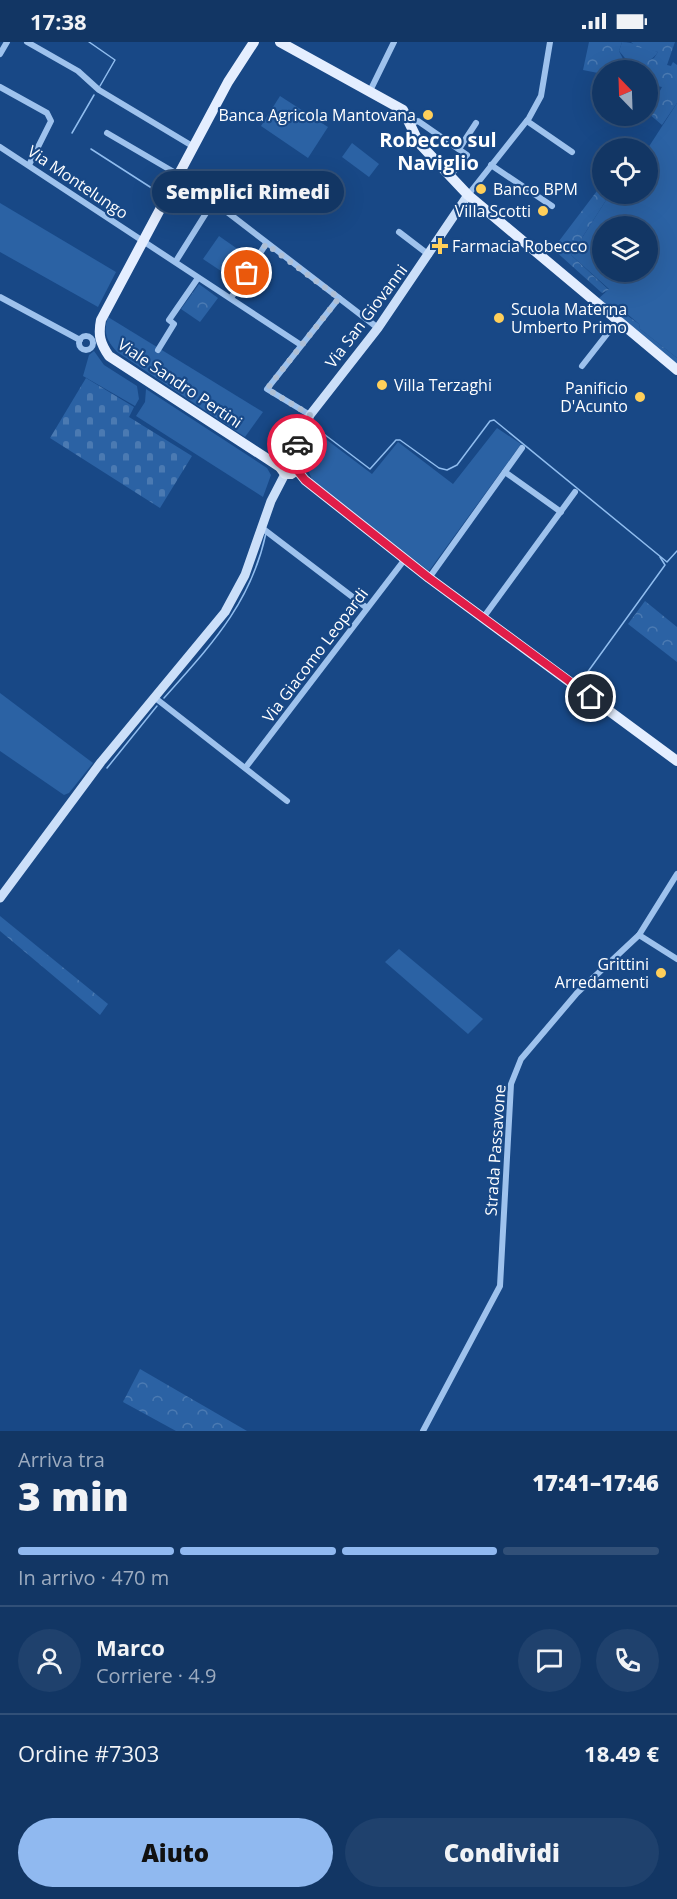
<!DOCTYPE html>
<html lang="it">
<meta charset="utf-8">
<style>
:root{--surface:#123664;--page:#1f416d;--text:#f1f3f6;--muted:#9cabbf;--line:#315078;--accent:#90b9f0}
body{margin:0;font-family:"Open Sans",sans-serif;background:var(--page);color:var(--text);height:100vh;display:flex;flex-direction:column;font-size:22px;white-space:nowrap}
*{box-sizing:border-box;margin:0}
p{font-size:20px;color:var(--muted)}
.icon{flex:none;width:33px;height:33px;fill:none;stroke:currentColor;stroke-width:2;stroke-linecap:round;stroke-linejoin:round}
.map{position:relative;height:1389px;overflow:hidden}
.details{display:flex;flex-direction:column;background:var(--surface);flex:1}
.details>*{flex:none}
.needle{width:39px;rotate:337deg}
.fabs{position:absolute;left:592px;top:18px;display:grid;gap:12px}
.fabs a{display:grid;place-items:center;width:66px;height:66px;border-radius:50%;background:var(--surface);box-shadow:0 6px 24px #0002,0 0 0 2px var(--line);font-size:30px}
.pin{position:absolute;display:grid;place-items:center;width:51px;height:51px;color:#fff;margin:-26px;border:3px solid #fff;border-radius:50%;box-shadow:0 2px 6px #0007}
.courier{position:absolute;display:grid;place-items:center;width:60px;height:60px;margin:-30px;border:4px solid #e11d48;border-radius:50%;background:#fff;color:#222;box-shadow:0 2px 8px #0007}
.bubble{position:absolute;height:42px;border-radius:21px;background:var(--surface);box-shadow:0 6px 24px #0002,0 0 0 2px var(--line);font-size:20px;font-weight:800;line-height:42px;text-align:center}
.summary em{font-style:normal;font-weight:800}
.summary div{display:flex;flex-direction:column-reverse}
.summary{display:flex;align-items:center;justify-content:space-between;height:102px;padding:0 18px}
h1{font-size:39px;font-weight:800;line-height:45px}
.bar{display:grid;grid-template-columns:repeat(4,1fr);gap:9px 6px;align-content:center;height:72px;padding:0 18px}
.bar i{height:8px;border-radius:4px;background:var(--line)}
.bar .current{background:var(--accent)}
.bar p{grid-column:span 4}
.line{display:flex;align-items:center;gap:15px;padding:0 18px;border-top:2px solid var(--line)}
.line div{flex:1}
.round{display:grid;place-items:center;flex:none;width:63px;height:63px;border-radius:32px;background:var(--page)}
.cta{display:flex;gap:12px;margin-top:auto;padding:12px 18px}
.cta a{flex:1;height:69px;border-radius:36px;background:var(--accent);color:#111;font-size:24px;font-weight:800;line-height:69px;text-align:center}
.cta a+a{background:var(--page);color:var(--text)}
.status{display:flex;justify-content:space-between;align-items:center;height:42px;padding:0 30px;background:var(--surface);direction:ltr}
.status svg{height:16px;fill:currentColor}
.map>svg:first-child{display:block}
.green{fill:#2b62a4;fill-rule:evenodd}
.forest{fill:url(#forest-crowns)}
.cemetery{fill:url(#cemetery-stones)}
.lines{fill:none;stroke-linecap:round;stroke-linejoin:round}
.stream{stroke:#90bdef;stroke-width:1.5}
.street{stroke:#9ec2ed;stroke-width:6}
.secondary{stroke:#cbdff9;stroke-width:9}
.primary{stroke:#e4eeff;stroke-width:10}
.done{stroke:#aebfd5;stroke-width:6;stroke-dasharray:0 10.8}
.route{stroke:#e11d48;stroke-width:8}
.poi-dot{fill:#ffcf5a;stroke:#184886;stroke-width:2}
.labels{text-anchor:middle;stroke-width:4.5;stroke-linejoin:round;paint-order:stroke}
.poi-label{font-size:16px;fill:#fff;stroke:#184886;text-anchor:end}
.street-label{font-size:16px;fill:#fff;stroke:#184886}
.quarter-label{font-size:20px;font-weight:bold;fill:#fff;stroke:#184886}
</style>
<div class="status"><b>17:38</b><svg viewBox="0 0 49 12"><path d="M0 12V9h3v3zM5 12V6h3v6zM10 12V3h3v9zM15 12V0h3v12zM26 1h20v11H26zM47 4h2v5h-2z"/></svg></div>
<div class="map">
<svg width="677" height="1389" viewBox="0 0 677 1389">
<defs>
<pattern id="forest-crowns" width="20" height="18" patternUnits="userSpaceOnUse" patternTransform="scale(1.5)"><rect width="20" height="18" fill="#2b62a4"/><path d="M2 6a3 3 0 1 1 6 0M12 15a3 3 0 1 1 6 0" fill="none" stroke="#4b7ab2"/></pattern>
<pattern id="cemetery-stones" width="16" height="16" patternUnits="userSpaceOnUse" patternTransform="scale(1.5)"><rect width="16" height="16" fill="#2b62a4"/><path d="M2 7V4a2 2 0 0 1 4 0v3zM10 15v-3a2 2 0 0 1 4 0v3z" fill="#4b7ab2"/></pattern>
</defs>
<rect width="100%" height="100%" fill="#184886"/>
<!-- green -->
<g class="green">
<path d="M 622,0 C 633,0 647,6 658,10 C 653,19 640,23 630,22 L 619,9 Z"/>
<path d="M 280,54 L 328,85 L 308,116 L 261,84 Z"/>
<path d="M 677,61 L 677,316 L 640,287 L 639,282 L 619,265 L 597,258 L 609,247 L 571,213 L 610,152 L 648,152 L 648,106 ZM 603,184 L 648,184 L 648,230 L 603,230 Z"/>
<path d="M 352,101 L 379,122 L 369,135 L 342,115 Z"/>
<path d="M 0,161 L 116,230 L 98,265 L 0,210 Z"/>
<path d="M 219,194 L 239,208 L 224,231 L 203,217 Z"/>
<path d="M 108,275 L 263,370 L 245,395 L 117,310 C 106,298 103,290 108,275 Z"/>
<path d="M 94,309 L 104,323 L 137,344 L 139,357 L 135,364 L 83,334 L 89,313 Z"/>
<path d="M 146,347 L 267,426 L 271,433 L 263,455 L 136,374 L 145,360 Z"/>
<path d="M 497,386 L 521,402 L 429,529 L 313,440 L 301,411 L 319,392 L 372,432 L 398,400 L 453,442 Z"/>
<path d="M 0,651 L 93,721 L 69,751 L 64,753 L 0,709 Z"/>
<path d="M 399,907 L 483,977 L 468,992 L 385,920 Z"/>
</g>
<!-- forest -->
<g class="forest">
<path d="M 589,0 L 622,0 L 619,9 L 623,17 L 638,22 L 654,16 L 658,10 L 637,5 L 631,0 L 675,0 L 667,23 L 671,24 L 673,20 L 677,23 L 677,61 L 662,83 L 648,71 L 662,45 L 648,42 L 648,28 L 603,28 L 603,32 L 583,28 Z"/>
<path d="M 603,141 L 603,152 L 610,152 L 571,213 L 609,248 L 602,251 L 553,207 Z"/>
<path d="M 199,242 L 218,256 L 200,280 L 181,267 Z"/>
<path d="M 607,259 L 639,282 L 640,287 L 677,316 L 677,323 L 602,261 Z"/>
<path d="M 645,559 L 677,585 L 677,620 L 628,582 Z"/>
<path d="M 0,874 L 108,962 L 100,973 L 0,889 Z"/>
<path d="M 140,1327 L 247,1389 L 176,1389 L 123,1360 Z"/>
</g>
<!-- cemetery -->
<path class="cemetery" d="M 86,336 L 134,365 L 129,375 L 192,414 L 160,466 L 50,396 Z"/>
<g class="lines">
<!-- stream -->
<g class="stream">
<path d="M 89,0 L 115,18 L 100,44"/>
<path d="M 72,91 L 94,53"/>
<path d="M 91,107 L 161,152"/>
<path d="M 305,397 L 310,388 L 316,386 L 370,427 L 396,398 L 400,398 L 439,426 L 447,428 L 457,423 L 490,379 L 494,378 L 667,520 L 677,509"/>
<path d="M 579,642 L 665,523 L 660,515"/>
<path d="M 164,656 C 210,604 251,562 266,491"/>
<path d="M 107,726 L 157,664"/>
</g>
<!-- street -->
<g class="street">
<path d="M 27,0 L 78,29 L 99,48 L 194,105"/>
<path d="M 0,12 L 7,0"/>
<path d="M 0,45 L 47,71 L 51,79 L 29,123"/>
<path d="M 370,49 L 394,0"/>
<path d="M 527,79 L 572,110"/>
<path d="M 410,82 L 418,79 L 467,113 L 451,133"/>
<path d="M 107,91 L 179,133 L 378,286"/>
<path d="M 0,105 L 301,303"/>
<path d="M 459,107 L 476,81"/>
<path d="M 491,123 L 552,164"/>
<path d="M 468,153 L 529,76 L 541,54 L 550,0"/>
<path d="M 399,190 L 429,213"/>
<path d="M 176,219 L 213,160"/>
<path d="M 0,255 L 80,298"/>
<path d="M 231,256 L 266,202"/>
<circle cx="86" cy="301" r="7"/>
<path d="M 158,308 L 174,282 L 169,278 L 198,236"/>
<path d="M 582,324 L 618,278"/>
<path d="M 310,373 L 267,347 L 339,256"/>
<path d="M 505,430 L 561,470"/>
<path d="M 262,486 L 367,566"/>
<path d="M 429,536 L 522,406"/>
<path d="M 483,576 L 575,450"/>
<path d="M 154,655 L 287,759"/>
<path d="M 246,725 L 405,517"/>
<path d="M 639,893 L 677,917"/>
<path d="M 423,1389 L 500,1244 L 511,1042 L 521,1017 L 577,951 L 639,893 L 677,832"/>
</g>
<!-- secondary -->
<g class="secondary">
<path d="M 291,414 L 310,373 L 378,286 L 468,153"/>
<path d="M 0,856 L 101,720 L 225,570 L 245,533 L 271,459 L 285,432"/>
</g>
<!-- primary -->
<g class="primary">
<path d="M 254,0 L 228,40 L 101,278 C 98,293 100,301 109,314 L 280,425 L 285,432 L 291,432 L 297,428"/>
<path d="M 280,0 L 403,68 L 419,101 L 468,153 L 677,328"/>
<path d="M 280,425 L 284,415 L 291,414 L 298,419 L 297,428"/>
<path d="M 297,428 L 305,438 L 429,536 L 677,719"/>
</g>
</g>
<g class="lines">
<!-- done -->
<path class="done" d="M 247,231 L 266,202 L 339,256 L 267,347 L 310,373 L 297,402"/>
<!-- route -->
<path class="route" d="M 297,402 L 291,414 L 298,419 L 297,428 L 305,438 L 429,536 L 591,655"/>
</g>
<!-- markers -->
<g class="poi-dot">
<circle cx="428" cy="73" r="6"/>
<circle cx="481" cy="147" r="6"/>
<circle cx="543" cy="169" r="6"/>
<path d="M437 195h6v6h6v6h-6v6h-6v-6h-6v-6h6z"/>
<circle cx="499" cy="276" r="6"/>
<circle cx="382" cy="343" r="6"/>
<circle cx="640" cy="355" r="6"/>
<circle cx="661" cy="931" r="6"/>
</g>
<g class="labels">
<!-- poi labels -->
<g class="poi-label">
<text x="416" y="79">Banca Agricola Mantovana</text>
<text x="493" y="153" text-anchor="start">Banco BPM</text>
<text x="531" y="175">Villa Scotti</text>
<text x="452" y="210" text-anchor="start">Farmacia Robecco</text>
<text x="511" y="273" text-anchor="start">Scuola Materna<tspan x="511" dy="18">Umberto Primo</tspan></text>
<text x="394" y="349" text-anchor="start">Villa Terzaghi</text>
<text x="628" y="352">Panificio<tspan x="628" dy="18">D'Acunto</tspan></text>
<text x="649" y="928">Grittini<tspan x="649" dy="18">Arredamenti</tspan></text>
</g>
<!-- street labels -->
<g class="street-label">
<text transform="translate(78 140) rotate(34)" y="6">Via Montelungo</text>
<text transform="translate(366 274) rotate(-53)" y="6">Via San Giovanni</text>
<text transform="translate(180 341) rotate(34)" y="6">Viale Sandro Pertini</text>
<text transform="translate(315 613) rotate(-53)" y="6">Via Giacomo Leopardi</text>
<text transform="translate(495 1108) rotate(-86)" y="6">Strada Passavone</text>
</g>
<!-- quarter labels -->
<g class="quarter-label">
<text x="438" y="105">Robecco sul<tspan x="438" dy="23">Naviglio</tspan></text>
</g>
</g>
</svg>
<div class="fabs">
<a><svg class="needle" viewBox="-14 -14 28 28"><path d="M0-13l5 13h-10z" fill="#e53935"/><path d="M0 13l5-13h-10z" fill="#9cabbf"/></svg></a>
<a><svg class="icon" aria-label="locate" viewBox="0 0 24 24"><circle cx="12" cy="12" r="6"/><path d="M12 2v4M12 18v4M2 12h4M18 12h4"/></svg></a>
<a><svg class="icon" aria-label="layers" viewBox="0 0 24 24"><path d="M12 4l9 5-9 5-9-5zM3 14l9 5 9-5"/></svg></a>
</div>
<div class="pin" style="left:247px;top:231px;background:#ea580c"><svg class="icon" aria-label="bag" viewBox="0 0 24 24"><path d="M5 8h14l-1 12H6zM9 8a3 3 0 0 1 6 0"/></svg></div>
<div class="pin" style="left:591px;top:655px;background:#1f2937"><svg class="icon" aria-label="home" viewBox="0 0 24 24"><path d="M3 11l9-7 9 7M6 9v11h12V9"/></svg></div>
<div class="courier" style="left:297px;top:402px"><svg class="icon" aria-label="car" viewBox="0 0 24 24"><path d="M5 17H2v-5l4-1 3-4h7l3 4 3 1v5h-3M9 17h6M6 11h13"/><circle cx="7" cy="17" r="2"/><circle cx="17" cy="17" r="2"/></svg></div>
<div class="bubble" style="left:152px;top:129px;width:192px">Semplici Rimedi</div>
</div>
<section class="details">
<div class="summary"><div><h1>3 min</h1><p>Arriva tra</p></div><em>17:41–17:46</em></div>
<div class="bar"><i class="current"></i><i class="current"></i><i class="current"></i><i></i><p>In arrivo · 470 m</p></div>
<div class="line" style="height:108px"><a class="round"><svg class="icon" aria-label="person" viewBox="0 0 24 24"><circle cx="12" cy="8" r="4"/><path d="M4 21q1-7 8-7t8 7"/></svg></a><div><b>Marco</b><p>Corriere · 4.9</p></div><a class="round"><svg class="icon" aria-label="chat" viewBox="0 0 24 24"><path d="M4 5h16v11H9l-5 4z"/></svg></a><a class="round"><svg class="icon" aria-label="phone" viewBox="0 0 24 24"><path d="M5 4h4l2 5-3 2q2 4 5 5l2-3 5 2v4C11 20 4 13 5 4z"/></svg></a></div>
<div class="line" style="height:78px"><div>Ordine #7303</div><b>18.49 €</b></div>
<div class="cta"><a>Aiuto</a><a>Condividi</a></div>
</section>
